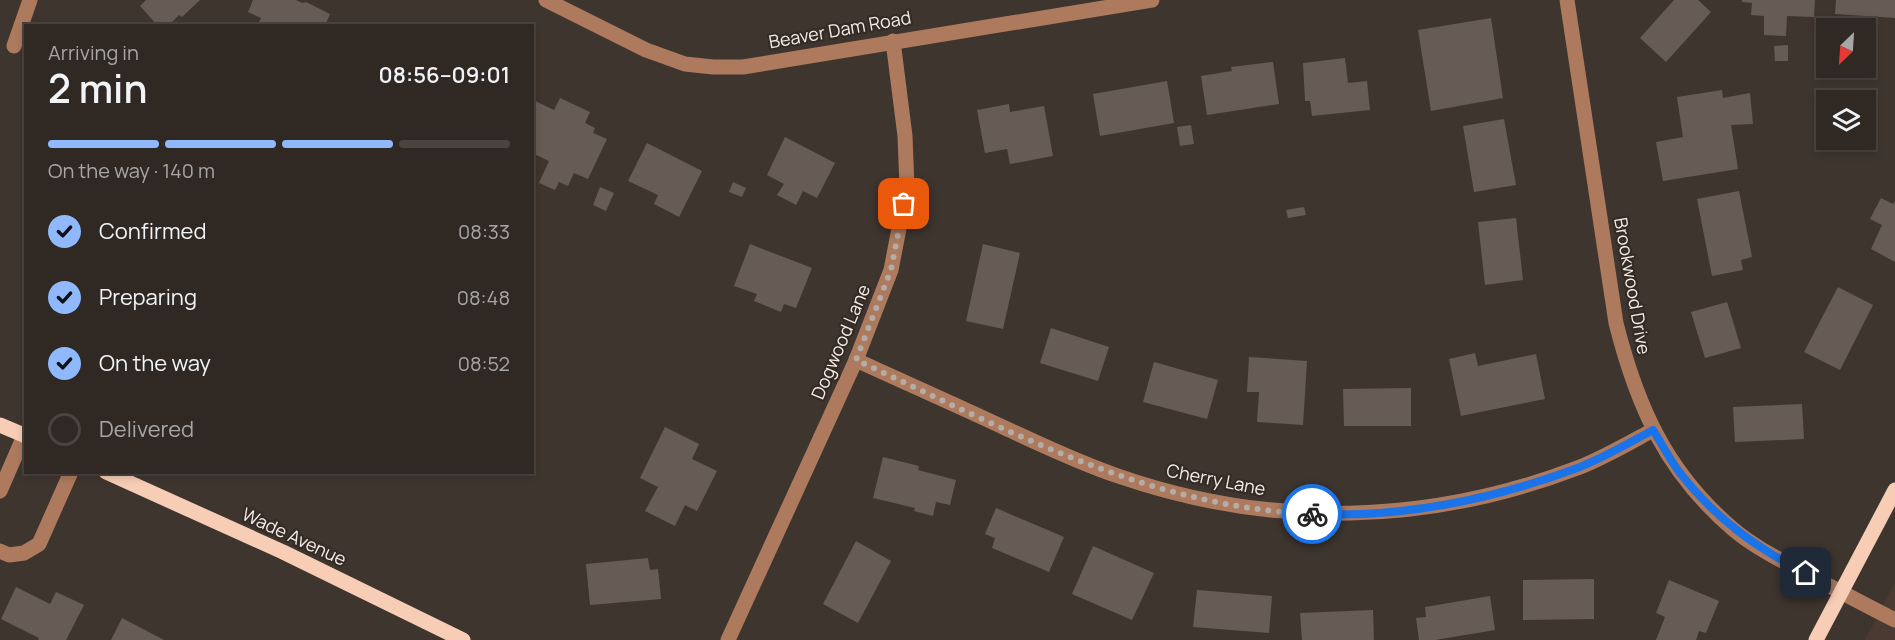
<!DOCTYPE html>
<meta charset="utf-8">
<style>
:root{--surface:#2f2823;--page:#37302b;--text:#f1f3f6;--muted:#a7a6a6;--line:#4a4441;--accent:#8fb8fd}
body{margin:0;font-family:Manrope,sans-serif;background:var(--page);color:var(--text);height:100vh;display:flex;flex-direction:column;font-size:22px;white-space:nowrap}
*{box-sizing:border-box;margin:0}
p{font-size:20px;color:var(--muted)}
.icon{flex:none;width:33px;height:33px;fill:none;stroke:currentColor;stroke-width:2;stroke-linecap:round;stroke-linejoin:round}
.map{position:relative;flex:1;overflow:hidden}
.side{position:absolute;left:24px;top:24px;width:510px;height:450px;display:flex;flex-direction:column;background:var(--surface);border-radius:0px;box-shadow:0 3px 9px #0003,0 0 0 2px var(--line)}
.side>*{flex:none}
.needle{width:39px;rotate:205deg}
.tools{position:absolute;left:1816px;top:18px;display:grid;gap:12px}
.tools a{display:grid;place-items:center;width:60px;height:60px;border-radius:0px;background:var(--surface);box-shadow:0 3px 9px #0003,0 0 0 2px var(--line);font-size:30px}
.pin{position:absolute;display:grid;place-items:center;width:51px;height:51px;color:#fff;margin:-26px;border-radius:12px;box-shadow:0 3px 9px #0006}
.courier{position:absolute;display:grid;place-items:center;width:60px;height:60px;margin:-30px;border:4px solid #1a73e8;border-radius:50%;background:#fff;color:#222;box-shadow:0 2px 8px #0007}
.head em{font-style:normal;font-weight:600}
.head div{display:flex;flex-direction:column-reverse}
.head{display:flex;align-items:center;justify-content:space-between;height:102px;padding:0 24px}
h1{font-size:39px;font-weight:600;line-height:45px}
.bar{display:grid;grid-template-columns:repeat(4,1fr);gap:9px 6px;align-content:center;height:72px;padding:0 24px}
.bar i{height:8px;border-radius:4px;background:var(--line)}
.bar .active{background:var(--accent)}
.bar p{grid-column:span 4}
ol{padding:0 24px;list-style:none}
li{display:flex;align-items:center;gap:18px;height:66px}
li p{margin-inline-start:auto}
li .icon{padding:6px;border-radius:50%;background:var(--accent);color:#111;stroke-width:4}
li:last-child{color:var(--muted)}
li i{width:33px;height:33px;border:3px solid var(--line);border-radius:50%}
.map>svg:first-child{display:block}
.built{fill:#4b3a31}
.building{fill:#675b55}
.lines{fill:none;stroke-linecap:round;stroke-linejoin:round}
.minor{stroke:#ad7a5e;stroke-width:15}
.major{stroke:#f7cdb6;stroke-width:15}
.done{stroke:#b4aca7;stroke-width:6;stroke-dasharray:0 10.8}
.route{stroke:#1a73e8;stroke-width:8}
.labels{text-anchor:middle;stroke-width:4.5;stroke-linejoin:round;paint-order:stroke}
.street-label{font-size:18px;fill:#f3ece8;stroke:#352b25}
</style>
<div class="map">
<svg width="1895" height="640" viewBox="0 0 1895 640">
<rect width="100%" height="100%" fill="#3f352f"/>
<!-- built -->
<path class="built" d="M 1895,583 L 1895,640 L 1865,640 Z"/>
<!-- building -->
<g class="building">
<path d="M 146,0 L 200,0 L 182,17 L 179,15 L 168,26 L 158,26 L 140,6 Z"/>
<path d="M 253,0 L 296,0 L 302,3 L 306,2 L 330,14 L 325,26 L 257,26 L 261,18 L 248,12 Z"/>
<path d="M 1674,0 L 1698,0 L 1711,12 L 1666,62 L 1640,38 Z"/>
<path d="M 1742,0 L 1815,0 L 1814,17 L 1787,16 L 1786,36 L 1764,35 L 1764,16 L 1751,15 L 1752,3 L 1742,2 Z"/>
<path d="M 1836,0 L 1895,0 L 1895,18 L 1835,14 Z"/>
<path d="M 1491,18 L 1503,98 L 1431,111 L 1418,30 Z"/>
<path d="M 1788,45 L 1788,61 L 1775,61 L 1774,46 Z"/>
<path d="M 1345,58 L 1348,83 L 1367,81 L 1370,110 L 1312,116 L 1310,101 L 1305,101 L 1303,63 Z"/>
<path d="M 1273,62 L 1279,104 L 1207,115 L 1201,76 L 1232,71 L 1231,67 Z"/>
<path d="M 1167,81 L 1174,123 L 1100,136 L 1093,94 Z"/>
<path d="M 1722,90 L 1723,98 L 1750,93 L 1753,124 L 1731,125 L 1738,169 L 1663,181 L 1656,142 L 1683,137 L 1677,97 Z"/>
<path d="M 560,98 L 590,112 L 585,123 L 595,128 L 593,133 L 607,139 L 588,179 L 574,173 L 568,186 L 559,182 L 555,190 L 539,183 L 549,161 L 532,153 L 532,106 L 535,101 L 554,110 Z"/>
<path d="M 1009,104 L 1010,112 L 1044,106 L 1053,156 L 1010,164 L 1007,149 L 985,153 L 977,110 Z"/>
<path d="M 1504,119 L 1516,185 L 1474,192 L 1463,126 Z"/>
<path d="M 1191,125 L 1194,144 L 1180,146 L 1177,127 Z"/>
<path d="M 785,137 L 835,163 L 817,198 L 803,191 L 796,205 L 777,195 L 784,184 L 767,175 Z"/>
<path d="M 647,143 L 702,171 L 679,217 L 654,204 L 658,195 L 628,181 Z"/>
<path d="M 733,182 L 746,188 L 742,197 L 729,192 Z"/>
<path d="M 600,187 L 614,193 L 606,211 L 593,205 Z"/>
<path d="M 1739,191 L 1752,257 L 1741,260 L 1743,270 L 1712,276 L 1697,199 Z"/>
<path d="M 1881,198 L 1893,204 L 1895,201 L 1895,262 L 1871,249 L 1882,225 L 1870,219 Z"/>
<path d="M 1304,207 L 1306,215 L 1288,218 L 1286,210 Z"/>
<path d="M 1516,218 L 1523,280 L 1485,285 L 1478,222 Z"/>
<path d="M 750,244 L 812,268 L 796,308 L 784,304 L 781,312 L 754,301 L 757,294 L 734,286 Z"/>
<path d="M 983,244 L 1020,253 L 1003,329 L 966,321 Z"/>
<path d="M 1838,287 L 1873,305 L 1840,370 L 1804,352 Z"/>
<path d="M 1727,302 L 1741,348 L 1705,358 L 1691,312 Z"/>
<path d="M 1051,328 L 1109,347 L 1098,381 L 1040,363 Z"/>
<path d="M 1475,353 L 1478,366 L 1536,354 L 1545,399 L 1461,416 L 1449,359 Z"/>
<path d="M 1249,357 L 1307,361 L 1303,425 L 1257,422 L 1259,392 L 1247,392 Z"/>
<path d="M 1154,362 L 1218,380 L 1207,419 L 1143,402 Z"/>
<path d="M 1411,388 L 1411,426 L 1344,426 L 1343,389 Z"/>
<path d="M 1802,404 L 1804,439 L 1735,442 L 1733,407 Z"/>
<path d="M 665,427 L 699,444 L 692,459 L 717,471 L 697,511 L 685,505 L 675,526 L 645,511 L 658,487 L 640,478 Z"/>
<path d="M 883,457 L 919,466 L 918,470 L 956,480 L 950,505 L 936,502 L 933,516 L 914,511 L 915,508 L 873,498 Z"/>
<path d="M 996,508 L 1064,537 L 1049,572 L 992,548 L 995,538 L 985,534 Z"/>
<path d="M 856,541 L 891,561 L 858,623 L 823,604 Z"/>
<path d="M 1093,546 L 1154,573 L 1132,620 L 1072,594 Z"/>
<path d="M 648,558 L 650,570 L 658,569 L 661,599 L 590,605 L 586,564 Z"/>
<path d="M 1594,579 L 1594,619 L 1523,620 L 1523,580 Z"/>
<path d="M 1669,580 L 1719,601 L 1706,633 L 1699,631 L 1696,640 L 1656,640 L 1665,617 L 1656,613 Z"/>
<path d="M 16,587 L 50,604 L 56,592 L 84,605 L 66,640 L 38,640 L 39,638 L 1,619 Z"/>
<path d="M 1197,590 L 1272,596 L 1269,633 L 1193,627 Z"/>
<path d="M 1490,596 L 1495,630 L 1435,640 L 1419,640 L 1416,618 L 1426,617 L 1425,607 Z"/>
<path d="M 1373,610 L 1374,640 L 1302,640 L 1300,613 Z"/>
<path d="M 122,618 L 164,640 L 111,640 Z"/>
</g>
<g class="lines">
<!-- minor -->
<g class="minor">
<path d="M 546,0 L 646,50 L 685,64 L 713,67 L 743,67 L 1152,0"/>
<path d="M 1567,0 L 1616,323 C 1637,406 1666,472 1733,529 C 1754,547 1781,560 1806,574 C 1836,589 1865,605 1895,620"/>
<path d="M 14,46 L 30,0"/>
<path d="M 856,360 C 906,383 956,405 1005,428 C 1042,445 1079,463 1118,476 C 1271,529 1429,525 1580,467 C 1605,457 1629,443 1653,430"/>
<path d="M 0,491 L 24,436"/>
<path d="M 0,551 L 9,555 L 24,553 L 39,544 L 71,472"/>
<path d="M 728,640 L 856,360 L 891,270 L 907,187 L 905,136 L 893,41"/>
</g>
<!-- major -->
<g class="major">
<path d="M 0,425 L 26,436"/>
<path d="M 106,472 L 283,552 L 463,640"/>
<path d="M 1816,640 L 1895,490"/>
</g>
</g>
<g class="lines">
<!-- done -->
<path class="done" d="M 904,204 L 891,270 L 856,360 C 1004,428 1146,507 1312,514"/>
<!-- route -->
<path class="route" d="M 1312,514 C 1403,518 1495,499 1580,467 C 1605,457 1629,443 1653,430 C 1662,444 1670,460 1680,473 C 1715,518 1756,548 1806,573"/>
</g>
<g class="labels">
<!-- street labels -->
<g class="street-label">
<text transform="translate(840 30) rotate(-10)" y="6">Beaver Dam Road</text>
<text transform="translate(1632 286) rotate(80)" y="6">Brookwood Drive</text>
<text transform="translate(841 342) rotate(-67)" y="6">Dogwood Lane</text>
<text transform="translate(1216 480) rotate(11)" y="6">Cherry Lane</text>
<text transform="translate(294 537) rotate(25)" y="6">Wade Avenue</text>
</g>
</g>
</svg>
<div class="tools">
<a><svg class="needle" viewBox="-14 -14 28 28"><path d="M0-13l5 13h-10z" fill="#e53935"/><path d="M0 13l5-13h-10z" fill="#a7a6a6"/></svg></a>
<a><svg class="icon" aria-label="layers" viewBox="0 0 24 24"><path d="M12 4l9 5-9 5-9-5zM3 14l9 5 9-5"/></svg></a>
</div>
<div class="pin" style="left:904px;top:204px;background:#ea580c"><svg class="icon" aria-label="bag" viewBox="0 0 24 24"><path d="M5 8h14l-1 12H6zM9 8a3 3 0 0 1 6 0"/></svg></div>
<div class="pin" style="left:1806px;top:573px;background:#1f2937"><svg class="icon" aria-label="home" viewBox="0 0 24 24"><path d="M3 11l9-7 9 7M6 9v11h12V9"/></svg></div>
<div class="courier" style="left:1312px;top:514px"><svg class="icon" aria-label="bike" viewBox="0 0 24 24"><circle cx="6" cy="16" r="4"/><circle cx="18" cy="16" r="4"/><path d="M6 16l4-8h5l3 8M10 8l3 8H6M13 5h3"/></svg></div>
<section class="side">
<div class="head"><div><h1>2 min</h1><p>Arriving in</p></div><em>08:56–09:01</em></div>
<div class="bar"><i class="active"></i><i class="active"></i><i class="active"></i><i></i><p>On the way · 140 m</p></div>
<ol>
<li><svg class="icon" aria-label="check" viewBox="0 0 24 24"><path d="M5 12l5 5 9-10"/></svg>Confirmed<p>08:33</p></li>
<li><svg class="icon" aria-label="check" viewBox="0 0 24 24"><path d="M5 12l5 5 9-10"/></svg>Preparing<p>08:48</p></li>
<li><svg class="icon" aria-label="check" viewBox="0 0 24 24"><path d="M5 12l5 5 9-10"/></svg>On the way<p>08:52</p></li>
<li><i></i>Delivered</li>
</ol>
</section>
</div>
